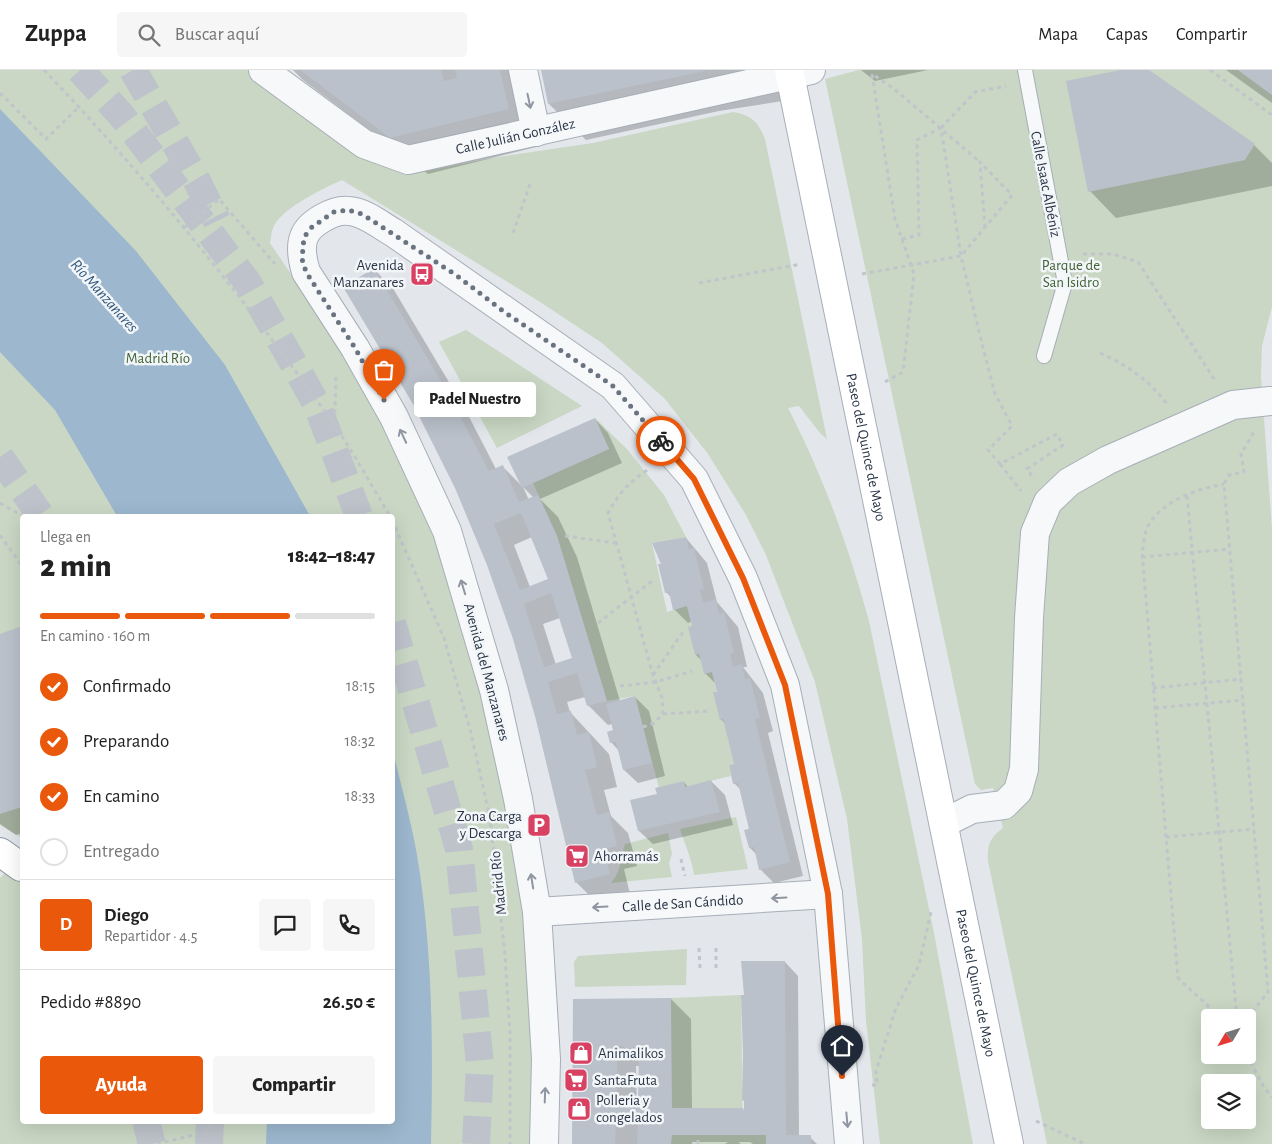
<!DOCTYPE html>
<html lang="es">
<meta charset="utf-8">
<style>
:root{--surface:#fff;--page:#f6f6f6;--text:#222;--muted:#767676;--line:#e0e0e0;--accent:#ea580c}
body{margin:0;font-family:"Alegreya Sans",sans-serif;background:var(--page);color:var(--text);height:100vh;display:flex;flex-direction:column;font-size:19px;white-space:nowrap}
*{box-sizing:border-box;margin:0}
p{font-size:16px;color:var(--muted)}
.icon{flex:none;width:28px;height:28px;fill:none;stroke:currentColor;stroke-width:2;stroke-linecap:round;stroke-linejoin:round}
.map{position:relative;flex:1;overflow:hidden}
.sheet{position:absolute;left:20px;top:444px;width:375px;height:610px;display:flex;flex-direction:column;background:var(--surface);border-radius:5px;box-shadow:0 5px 20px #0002}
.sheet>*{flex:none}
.needle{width:32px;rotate:232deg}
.controls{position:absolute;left:1201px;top:939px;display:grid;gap:10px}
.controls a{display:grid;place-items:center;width:55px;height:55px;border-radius:5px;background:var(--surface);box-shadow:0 5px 20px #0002;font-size:25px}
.pin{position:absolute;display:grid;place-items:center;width:42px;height:42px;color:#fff;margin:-51px -21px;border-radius:50% 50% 50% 0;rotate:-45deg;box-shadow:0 0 5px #0007}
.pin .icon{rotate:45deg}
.courier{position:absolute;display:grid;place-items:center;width:50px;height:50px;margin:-25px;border:4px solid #ea580c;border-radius:50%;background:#fff;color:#222;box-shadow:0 1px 6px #0007}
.bubble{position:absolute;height:35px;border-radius:5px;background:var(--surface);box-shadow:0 5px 20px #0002;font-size:16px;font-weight:800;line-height:35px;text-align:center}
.overview em{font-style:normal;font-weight:800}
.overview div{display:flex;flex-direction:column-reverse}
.overview{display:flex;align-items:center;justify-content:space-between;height:85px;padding:0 20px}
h1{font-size:32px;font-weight:800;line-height:38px}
.bar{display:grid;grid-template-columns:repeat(4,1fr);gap:8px 5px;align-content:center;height:60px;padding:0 20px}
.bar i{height:6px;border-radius:4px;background:var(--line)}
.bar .active{background:var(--accent)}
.bar p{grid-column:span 4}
.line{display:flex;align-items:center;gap:12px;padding:0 20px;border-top:1px solid var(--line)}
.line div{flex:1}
.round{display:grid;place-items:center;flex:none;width:52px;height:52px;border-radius:5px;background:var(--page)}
ol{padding:0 20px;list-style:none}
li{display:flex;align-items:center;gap:15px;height:55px}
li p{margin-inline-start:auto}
li .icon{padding:5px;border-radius:50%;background:var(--accent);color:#fff;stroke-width:4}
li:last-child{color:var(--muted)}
li i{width:28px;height:28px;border:2px solid var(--line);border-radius:50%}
.action{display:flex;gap:10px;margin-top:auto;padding:10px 20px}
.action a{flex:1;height:58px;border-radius:5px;background:var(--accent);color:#fff;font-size:20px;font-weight:800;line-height:58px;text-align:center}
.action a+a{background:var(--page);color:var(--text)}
header{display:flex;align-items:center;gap:30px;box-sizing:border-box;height:70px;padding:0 25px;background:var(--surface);border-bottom:1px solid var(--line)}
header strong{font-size:24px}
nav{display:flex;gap:28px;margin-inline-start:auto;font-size:18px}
.search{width:350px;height:45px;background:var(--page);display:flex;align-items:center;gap:12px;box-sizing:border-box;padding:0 18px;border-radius:5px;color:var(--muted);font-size:19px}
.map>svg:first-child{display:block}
.green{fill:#c9d7c4;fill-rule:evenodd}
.water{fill:#9cb7ce}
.shadow{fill:#0003;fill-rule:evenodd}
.building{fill:#bac1ca;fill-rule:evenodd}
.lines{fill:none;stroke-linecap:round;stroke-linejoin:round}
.highway-tunnel{stroke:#bec3cb;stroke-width:28;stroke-dasharray:28 14;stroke-linecap:butt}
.lane-casing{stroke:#a7aeb7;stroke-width:16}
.street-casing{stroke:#a7aeb7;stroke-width:30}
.secondary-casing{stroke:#a7aeb7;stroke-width:30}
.highway-casing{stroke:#8995a4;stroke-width:30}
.path{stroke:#c1c5cb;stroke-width:3;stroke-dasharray:4 4;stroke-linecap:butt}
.lane{stroke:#f6f8fa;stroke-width:14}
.street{stroke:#f6f8fa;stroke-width:28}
.secondary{stroke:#fff;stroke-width:28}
.highway{stroke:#fff;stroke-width:28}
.oneway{stroke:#9096a0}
.done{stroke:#6a7380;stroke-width:5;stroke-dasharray:0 9}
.route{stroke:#ea580c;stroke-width:6}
.labels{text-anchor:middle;stroke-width:5;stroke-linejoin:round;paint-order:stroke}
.street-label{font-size:15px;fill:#293546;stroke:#f3f6f9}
.poi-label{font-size:15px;fill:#293546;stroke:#f3f6f9;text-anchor:start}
.park-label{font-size:15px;fill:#416335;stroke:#f3f6f9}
.water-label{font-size:16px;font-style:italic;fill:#30577d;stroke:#f3f6f9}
</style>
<header>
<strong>Zuppa</strong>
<div class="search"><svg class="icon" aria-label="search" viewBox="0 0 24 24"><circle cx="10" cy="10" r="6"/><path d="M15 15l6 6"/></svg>Buscar aquí</div>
<nav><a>Mapa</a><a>Capas</a><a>Compartir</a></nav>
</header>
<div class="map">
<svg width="1272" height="1074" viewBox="0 0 1272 1074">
<rect width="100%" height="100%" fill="#e3e7ec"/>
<!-- green -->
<g class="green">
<path d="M 0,0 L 255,0 L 380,95 L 406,105 L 492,88 L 593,73 L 733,42 C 752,45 758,52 765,69 L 827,369 L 820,363 L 799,336 L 788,338 C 824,408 848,475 869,551 L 934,863 L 973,1074 L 880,1074 L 866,951 L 862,869 L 847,749 L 815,612 L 766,485 L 746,445 L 708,384 L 665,329 L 602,273 L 537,230 L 342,110 C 324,118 280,139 273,158 C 271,163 271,169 270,173 L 357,302 L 437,464 L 485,617 L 511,732 L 534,929 L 535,1074 L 0,1074 L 0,808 L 22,784 L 22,1051 L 392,1051 L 392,446 L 22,446 L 22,768 L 0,755 Z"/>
<path d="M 859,0 L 1238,0 L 1272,25 L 1272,237 L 1262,276 L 1261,307 L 1272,459 L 1272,1074 L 1047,1074 L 988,791 C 987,775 990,767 1003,758 L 993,718 L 981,720 L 975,714 L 825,9 ZM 1210,948 L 1248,948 L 1248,985 L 1210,985 ZM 1210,1012 L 1248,1012 L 1248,1050 L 1210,1050 Z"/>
<path d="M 466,260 L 582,336 L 497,378 L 439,272 Z"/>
<path d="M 595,348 L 626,378 L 664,425 L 686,467 L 652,473 L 667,542 L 687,536 L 704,603 L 712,602 L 734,694 L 729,695 L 731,706 L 685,717 L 684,711 L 659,718 L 635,626 L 607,631 L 557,466 L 533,413 L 609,379 Z"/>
<path d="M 736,747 L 748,799 L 694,805 C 692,789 685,775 680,759 Z"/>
<path d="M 668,763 L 672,784 L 669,793 L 672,807 L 611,813 C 622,800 620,789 625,774 Z"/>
<path d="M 687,879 L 686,915 L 575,917 L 574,892 L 578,886 Z"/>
<path d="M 741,925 L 743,1065 L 766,1065 L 766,1074 L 671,1074 L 671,928 Z"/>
</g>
<!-- water -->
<g class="water">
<path d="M 0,39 L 136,181 L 225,295 L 310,446 L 117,446 L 55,340 L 0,282 Z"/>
<path d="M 393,681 C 401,716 411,750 417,785 C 433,881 433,977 431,1074 L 266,1074 L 267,1051 L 392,1051 Z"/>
</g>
<!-- shadow -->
<g class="shadow">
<path d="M 293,0 L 527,0 L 544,75 L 428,104 L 303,10 Z"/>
<path d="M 542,0 L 783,0 L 789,30 L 719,41 L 586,70 L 549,34 Z"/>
<path d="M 861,0 L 928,0 L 875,11 Z"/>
<path d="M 1126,0 L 1147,0 L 1254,75 L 1272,93 L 1272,116 L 1116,148 L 1090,121 Z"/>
<path d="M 1226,0 L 1272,0 L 1272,33 Z"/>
<path d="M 374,199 L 394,220 L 465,339 L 496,399 L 502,396 L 522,416 L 595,349 L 608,363 L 622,393 L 540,429 L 558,447 L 577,487 L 620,631 L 635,627 L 649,641 L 665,706 L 638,713 L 624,700 L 619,681 L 611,672 L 614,661 L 612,654 L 608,655 L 588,635 L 585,627 L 567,632 L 570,642 L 609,684 L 617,717 L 604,720 L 611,746 L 628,763 L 637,796 L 624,799 L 630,824 L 597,833 L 576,812 L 537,649 L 514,569 L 488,494 ZM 523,417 L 534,428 L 529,430 ZM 532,467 L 549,510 L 530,517 L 514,475 ZM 560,548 L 574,589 L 556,595 L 543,554 Z"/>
<path d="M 686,468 L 707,493 L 717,532 L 738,557 L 747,597 L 743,597 L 763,623 L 773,661 L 768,663 L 803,806 L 774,813 L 760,799 L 757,785 L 750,778 L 750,759 L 741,720 L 734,713 L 735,694 L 725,654 L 721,649 L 717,615 L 705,603 L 702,591 L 696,585 L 692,551 L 688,553 L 674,539 L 672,528 L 666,522 L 663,494 Z"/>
<path d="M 22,557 L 22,763 L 16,765 L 0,754 L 0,565 Z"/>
<path d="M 711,711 L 725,725 L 733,755 L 653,774 L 639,761 L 658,725 L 684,712 L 688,717 Z"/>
<path d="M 785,892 L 798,906 L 799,1067 L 810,1067 L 817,1074 L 753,1074 L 750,1072 L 738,1072 L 741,1074 L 725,1074 L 728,1072 L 692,1072 L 692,1074 L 573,1074 L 574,930 L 671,929 L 691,949 L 692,1039 L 745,1042 ZM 636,996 L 640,996 L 639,1038 L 637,1038 Z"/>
</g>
<!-- building -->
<g class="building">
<path d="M 300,0 L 441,0 L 444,11 L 457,8 L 455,0 L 500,0 L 509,39 L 390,68 Z"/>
<path d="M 541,0 L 705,0 L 705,1 L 548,34 Z"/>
<path d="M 1120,0 L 1149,0 L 1255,74 L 1245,90 L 1088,122 L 1066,11 Z"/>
<path d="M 1238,0 L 1272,0 L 1272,25 Z"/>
<path d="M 374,198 L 445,318 L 489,401 L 503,395 L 519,432 L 538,425 L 557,466 L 607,631 L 587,636 L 577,603 L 548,612 L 557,644 L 571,641 L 577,665 L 589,662 L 597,697 L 585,700 L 597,745 L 609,742 L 617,776 L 604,779 L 610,804 L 575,813 L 536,650 L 513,569 L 487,495 L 455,418 L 413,334 L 343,217 ZM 521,443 L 548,509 L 520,520 L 494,454 ZM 551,523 L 572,588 L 544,597 L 524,534 Z"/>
<path d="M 595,348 L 609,379 L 522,418 L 507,387 Z"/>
<path d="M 686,467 L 689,479 L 694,478 L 704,519 L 700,520 L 703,533 L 716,529 L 719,544 L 724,542 L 734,583 L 730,584 L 733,597 L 742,594 L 745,609 L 750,608 L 760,648 L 755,649 L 790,792 L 759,800 L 754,777 L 749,778 L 744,760 L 749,759 L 738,713 L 733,714 L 729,695 L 734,694 L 723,649 L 720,650 L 713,622 L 717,622 L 712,602 L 704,604 L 699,584 L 695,585 L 688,557 L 692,556 L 687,536 L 673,540 L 669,522 L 665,523 L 658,494 L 661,494 L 652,473 Z"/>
<path d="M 22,556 L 22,737 L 0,744 L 0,564 Z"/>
<path d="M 635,626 L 652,693 L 623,700 L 616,672 L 610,673 L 607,662 L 613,660 L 606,634 Z"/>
<path d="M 711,710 L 720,742 L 638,761 L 630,730 L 657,724 L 655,718 L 684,711 L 685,717 Z"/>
<path d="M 741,891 L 785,891 L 786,1065 L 811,1065 L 811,1074 L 766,1074 L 766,1065 L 672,1065 L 671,1074 L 637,1074 L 638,1053 L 623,1056 L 622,1052 L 616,1052 L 615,1074 L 572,1074 L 573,929 L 671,928 L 672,1038 L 743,1038 L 744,1041 L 744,1031 L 742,1030 L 743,984 L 741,925 L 744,925 ZM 617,976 L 624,976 L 624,979 L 639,976 L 638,1037 L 617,1036 Z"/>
</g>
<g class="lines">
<!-- highway-tunnel -->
<g class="highway-tunnel">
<path d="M 80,0 L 122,46 L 248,213 L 317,335 L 359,446"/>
<path d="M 133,0 L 197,111 L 217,151"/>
<path d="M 0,387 L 41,446"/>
<path d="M 392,553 L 459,779 L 480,995 L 476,1074"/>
<path d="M 146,1051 L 152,1074"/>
<path d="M 209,1074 L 210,1051"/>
</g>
<!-- lane casing -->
<g class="lane-casing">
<path id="lane" d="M 1025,0 L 1065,213 L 1044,286"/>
</g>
<!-- street casing -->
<g class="street-casing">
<g id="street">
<path id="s1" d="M 263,0 L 364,74 L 408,90 L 811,0"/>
<path d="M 523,0 L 536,62"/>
<path d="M 944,753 L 972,739 L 1004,735 L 1018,721 L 1024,699 L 1029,548 L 1035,463 L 1048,432 L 1069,412 L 1108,390 L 1233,335 L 1270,331"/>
<path id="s2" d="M 537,842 L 828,824"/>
<path d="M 544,1074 L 546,989 L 537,842 L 518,729 L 494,620 L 447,461 L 394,347 L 355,278 L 306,202 C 303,192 300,177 304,167 C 309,153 334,139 349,141 C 365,142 380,155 394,163 L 613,316 L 694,409 L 743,508 L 785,615 L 828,824 L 849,1074"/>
</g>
</g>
<!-- secondary casing -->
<g class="secondary-casing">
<g id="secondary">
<path id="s3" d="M 789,0 L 1009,1074"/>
</g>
</g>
<!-- highway casing -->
<g class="highway-casing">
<path id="highway" d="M 0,782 L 21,797"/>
</g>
<!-- path -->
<g class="path">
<path d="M 44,0 C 149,110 245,229 333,353 C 354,383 371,415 390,446"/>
<path d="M 1210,0 L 1272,45"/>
<path d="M 0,23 L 46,69 L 79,37"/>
<path d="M 941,58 L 975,22 L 1006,16"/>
<path d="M 184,158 L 219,129 L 275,194"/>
<path d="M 513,163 L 530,114"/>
<path d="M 902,169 L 919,165 L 917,70 L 941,58 L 961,186 L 982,274 L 995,324 L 1012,356 L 988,380 L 1000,394 L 1057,364 L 1063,375 L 1027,399 L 1034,409"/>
<path d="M 1083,184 L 1113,184 L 1138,192 L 1216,312"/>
<path d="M 862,204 L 961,186 L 1012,125 L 980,92 L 985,157"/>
<path d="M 699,213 L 801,194"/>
<path d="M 1100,283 C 1127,295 1149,310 1167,334"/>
<path d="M 885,312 L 903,302 L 914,204 L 895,149 L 872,4 L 893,18 L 980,92"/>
<path d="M 330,350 L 335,341 L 336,305"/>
<path d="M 1000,394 L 1021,421"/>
<path d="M 1187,426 L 1237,948"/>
<path d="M 0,433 L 23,446"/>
<path d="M 392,450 L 444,568 L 471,663 L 490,748 L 505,885 L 510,963 L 510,1074"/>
<path d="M 0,465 L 22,496"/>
<path d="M 565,466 L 616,473"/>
<path d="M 1142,487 L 1230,479"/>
<path d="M 598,553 L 652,511"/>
<path d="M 653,605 L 683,562"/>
<path d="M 620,616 L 656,612 L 692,601"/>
<path d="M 1153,618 L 1242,609"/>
<path d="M 1155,638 L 1243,630"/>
<path d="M 663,644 L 710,641"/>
<path d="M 643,657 L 654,653 L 663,644 L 662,628 L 653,605 L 608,443 C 619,423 630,411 649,399"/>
<path d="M 1166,767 L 1254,759"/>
<path d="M 681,789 L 685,806"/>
<path d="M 699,878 L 700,898"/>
<path d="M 716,878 L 716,899"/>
<path d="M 1221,948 L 1178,908 L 1142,482 C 1144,475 1144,465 1147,458 C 1160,431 1197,419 1224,414"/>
<path d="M 1247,948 L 1268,922 L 1224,414 L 1229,405 L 1244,402 L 1241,384 L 1254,362"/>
<path d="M 1247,985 L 1262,1014 L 1272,1028"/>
<path d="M 872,1015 L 877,1015 L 876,1001 L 896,938 L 919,895 L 931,842"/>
<path d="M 1036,1051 L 1085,1074"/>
<path d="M 157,1074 L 210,1061"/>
<path d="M 207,1074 L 210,1051"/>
<path d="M 698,1074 L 698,1067"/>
</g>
<!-- lane -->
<use href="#lane" class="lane"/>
<!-- street -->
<use href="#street" class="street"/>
<!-- secondary -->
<use href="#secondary" class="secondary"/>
<!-- highway -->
<use href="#highway" class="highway"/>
</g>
<!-- one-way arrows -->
<defs><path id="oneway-shaft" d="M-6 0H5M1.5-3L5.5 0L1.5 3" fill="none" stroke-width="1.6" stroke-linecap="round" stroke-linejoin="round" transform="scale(1.25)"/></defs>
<g class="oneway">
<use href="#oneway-shaft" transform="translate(529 31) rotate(78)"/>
<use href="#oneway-shaft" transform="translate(403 366) rotate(-115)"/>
<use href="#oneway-shaft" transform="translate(463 517) rotate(-107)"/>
<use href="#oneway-shaft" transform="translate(532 811) rotate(-99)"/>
<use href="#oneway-shaft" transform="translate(779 828) rotate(177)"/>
<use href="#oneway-shaft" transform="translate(600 837) rotate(177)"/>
<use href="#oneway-shaft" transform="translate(545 1025) rotate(-88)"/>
<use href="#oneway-shaft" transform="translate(847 1050) rotate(85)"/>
</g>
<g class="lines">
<!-- done -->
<path class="done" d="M 384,330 L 355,278 L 306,202 L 302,189 L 304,167 L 312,157 L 334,142 L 348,140 L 362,144 L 456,205 L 503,241 L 613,316 L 661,371"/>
<!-- route -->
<path class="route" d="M 661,371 L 694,409 L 743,508 L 785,615 L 828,824 L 842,1006"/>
</g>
<!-- icons -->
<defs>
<g id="bus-square" transform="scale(1.25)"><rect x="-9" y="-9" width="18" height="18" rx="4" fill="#d84161" stroke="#f3f6f9"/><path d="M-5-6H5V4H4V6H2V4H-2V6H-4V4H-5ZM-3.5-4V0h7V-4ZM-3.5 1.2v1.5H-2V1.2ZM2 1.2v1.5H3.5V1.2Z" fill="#fff"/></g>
<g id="parking-square" transform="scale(1.25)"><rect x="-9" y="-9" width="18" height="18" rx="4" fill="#d84161" stroke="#f3f6f9"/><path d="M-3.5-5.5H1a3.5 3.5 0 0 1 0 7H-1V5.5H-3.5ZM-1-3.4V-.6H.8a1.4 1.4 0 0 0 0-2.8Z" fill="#fff"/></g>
<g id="supermarket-square" transform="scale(1.25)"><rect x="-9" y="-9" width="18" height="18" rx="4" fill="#d84161" stroke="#f3f6f9"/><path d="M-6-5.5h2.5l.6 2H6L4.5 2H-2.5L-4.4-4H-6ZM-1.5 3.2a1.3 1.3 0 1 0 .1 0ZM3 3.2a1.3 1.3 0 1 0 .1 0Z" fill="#fff"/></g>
<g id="shop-square" transform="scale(1.25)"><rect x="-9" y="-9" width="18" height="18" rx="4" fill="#d84161" stroke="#f3f6f9"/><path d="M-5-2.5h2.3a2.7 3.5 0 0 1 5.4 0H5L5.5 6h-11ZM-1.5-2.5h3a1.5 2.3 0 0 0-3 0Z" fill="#fff"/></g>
</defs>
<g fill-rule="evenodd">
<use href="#bus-square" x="422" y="204"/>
<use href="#parking-square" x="539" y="755"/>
<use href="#supermarket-square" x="577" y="786"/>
<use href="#shop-square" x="581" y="983"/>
<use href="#supermarket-square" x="576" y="1010"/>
<use href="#shop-square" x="579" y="1039"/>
</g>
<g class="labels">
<!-- street labels -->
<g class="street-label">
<text dy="5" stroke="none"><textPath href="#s1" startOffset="282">Calle Julián González</textPath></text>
<text transform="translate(1046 114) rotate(79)" y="5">Calle Isaac Albéniz</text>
<text dy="5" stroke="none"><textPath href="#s3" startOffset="385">Paseo del Quince de Mayo</textPath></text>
<text transform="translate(487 602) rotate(75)" y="5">Avenida del Manzanares</text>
<text transform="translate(498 813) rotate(-96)" y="5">Madrid Río</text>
<text dy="5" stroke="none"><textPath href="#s2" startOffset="146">Calle de San Cándido</textPath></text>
<text dy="5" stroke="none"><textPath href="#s3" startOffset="932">Paseo del Quince de Mayo</textPath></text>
</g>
<!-- poi labels -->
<g class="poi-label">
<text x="404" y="200" text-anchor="end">Avenida<tspan x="404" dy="17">Manzanares</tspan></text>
<text x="522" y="751" text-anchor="end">Zona Carga<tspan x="522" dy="17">y Descarga</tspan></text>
<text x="594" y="791">Ahorramás</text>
<text x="598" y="988">Animalikos</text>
<text x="594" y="1015">SantaFruta</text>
<text x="596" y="1035">Polleria y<tspan x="596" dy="17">congelados</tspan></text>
</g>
<!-- park labels -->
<g class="park-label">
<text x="1071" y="200">Parque de<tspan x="1071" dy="17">San Isidro</tspan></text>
<text x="158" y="293">Madrid Río</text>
</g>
<!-- water labels -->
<g class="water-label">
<text transform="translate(105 225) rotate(48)" y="6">Río Manzanares</text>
</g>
</g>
</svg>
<div class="controls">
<a><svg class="needle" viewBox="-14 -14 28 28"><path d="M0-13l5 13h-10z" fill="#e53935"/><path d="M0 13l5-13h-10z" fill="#767676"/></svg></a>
<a><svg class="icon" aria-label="layers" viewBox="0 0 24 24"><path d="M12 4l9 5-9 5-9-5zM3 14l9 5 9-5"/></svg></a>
</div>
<div class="pin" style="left:384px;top:330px;background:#ea580c"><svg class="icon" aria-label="bag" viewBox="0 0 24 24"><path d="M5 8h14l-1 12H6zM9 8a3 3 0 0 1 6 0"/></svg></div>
<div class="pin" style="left:842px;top:1006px;background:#1f2937"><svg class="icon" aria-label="home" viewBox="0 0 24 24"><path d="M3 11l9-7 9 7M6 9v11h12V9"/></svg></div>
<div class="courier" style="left:661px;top:371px"><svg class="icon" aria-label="bike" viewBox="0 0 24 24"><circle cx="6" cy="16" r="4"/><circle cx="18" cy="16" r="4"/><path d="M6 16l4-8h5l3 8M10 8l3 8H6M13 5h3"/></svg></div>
<div class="bubble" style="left:414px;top:312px;width:122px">Padel Nuestro</div>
<section class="sheet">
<div class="overview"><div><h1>2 min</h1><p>Llega en</p></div><em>18:42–18:47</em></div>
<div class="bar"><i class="active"></i><i class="active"></i><i class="active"></i><i></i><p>En camino · 160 m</p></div>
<ol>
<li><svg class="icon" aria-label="check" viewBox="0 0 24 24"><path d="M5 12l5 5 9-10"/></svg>Confirmado<p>18:15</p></li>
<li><svg class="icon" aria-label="check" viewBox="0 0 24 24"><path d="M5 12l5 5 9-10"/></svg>Preparando<p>18:32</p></li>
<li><svg class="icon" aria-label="check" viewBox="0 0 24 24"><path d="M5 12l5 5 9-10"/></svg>En camino<p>18:33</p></li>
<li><i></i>Entregado</li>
</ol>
<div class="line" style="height:90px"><b class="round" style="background:var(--accent);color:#fff">D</b><div><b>Diego</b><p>Repartidor · 4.5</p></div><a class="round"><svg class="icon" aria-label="chat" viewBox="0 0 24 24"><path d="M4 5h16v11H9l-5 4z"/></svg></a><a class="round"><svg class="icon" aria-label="phone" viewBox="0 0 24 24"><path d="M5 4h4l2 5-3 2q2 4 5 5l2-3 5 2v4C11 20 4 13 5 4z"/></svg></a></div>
<div class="line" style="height:65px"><div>Pedido #8890</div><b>26.50 €</b></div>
<div class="action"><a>Ayuda</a><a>Compartir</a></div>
</section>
</div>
